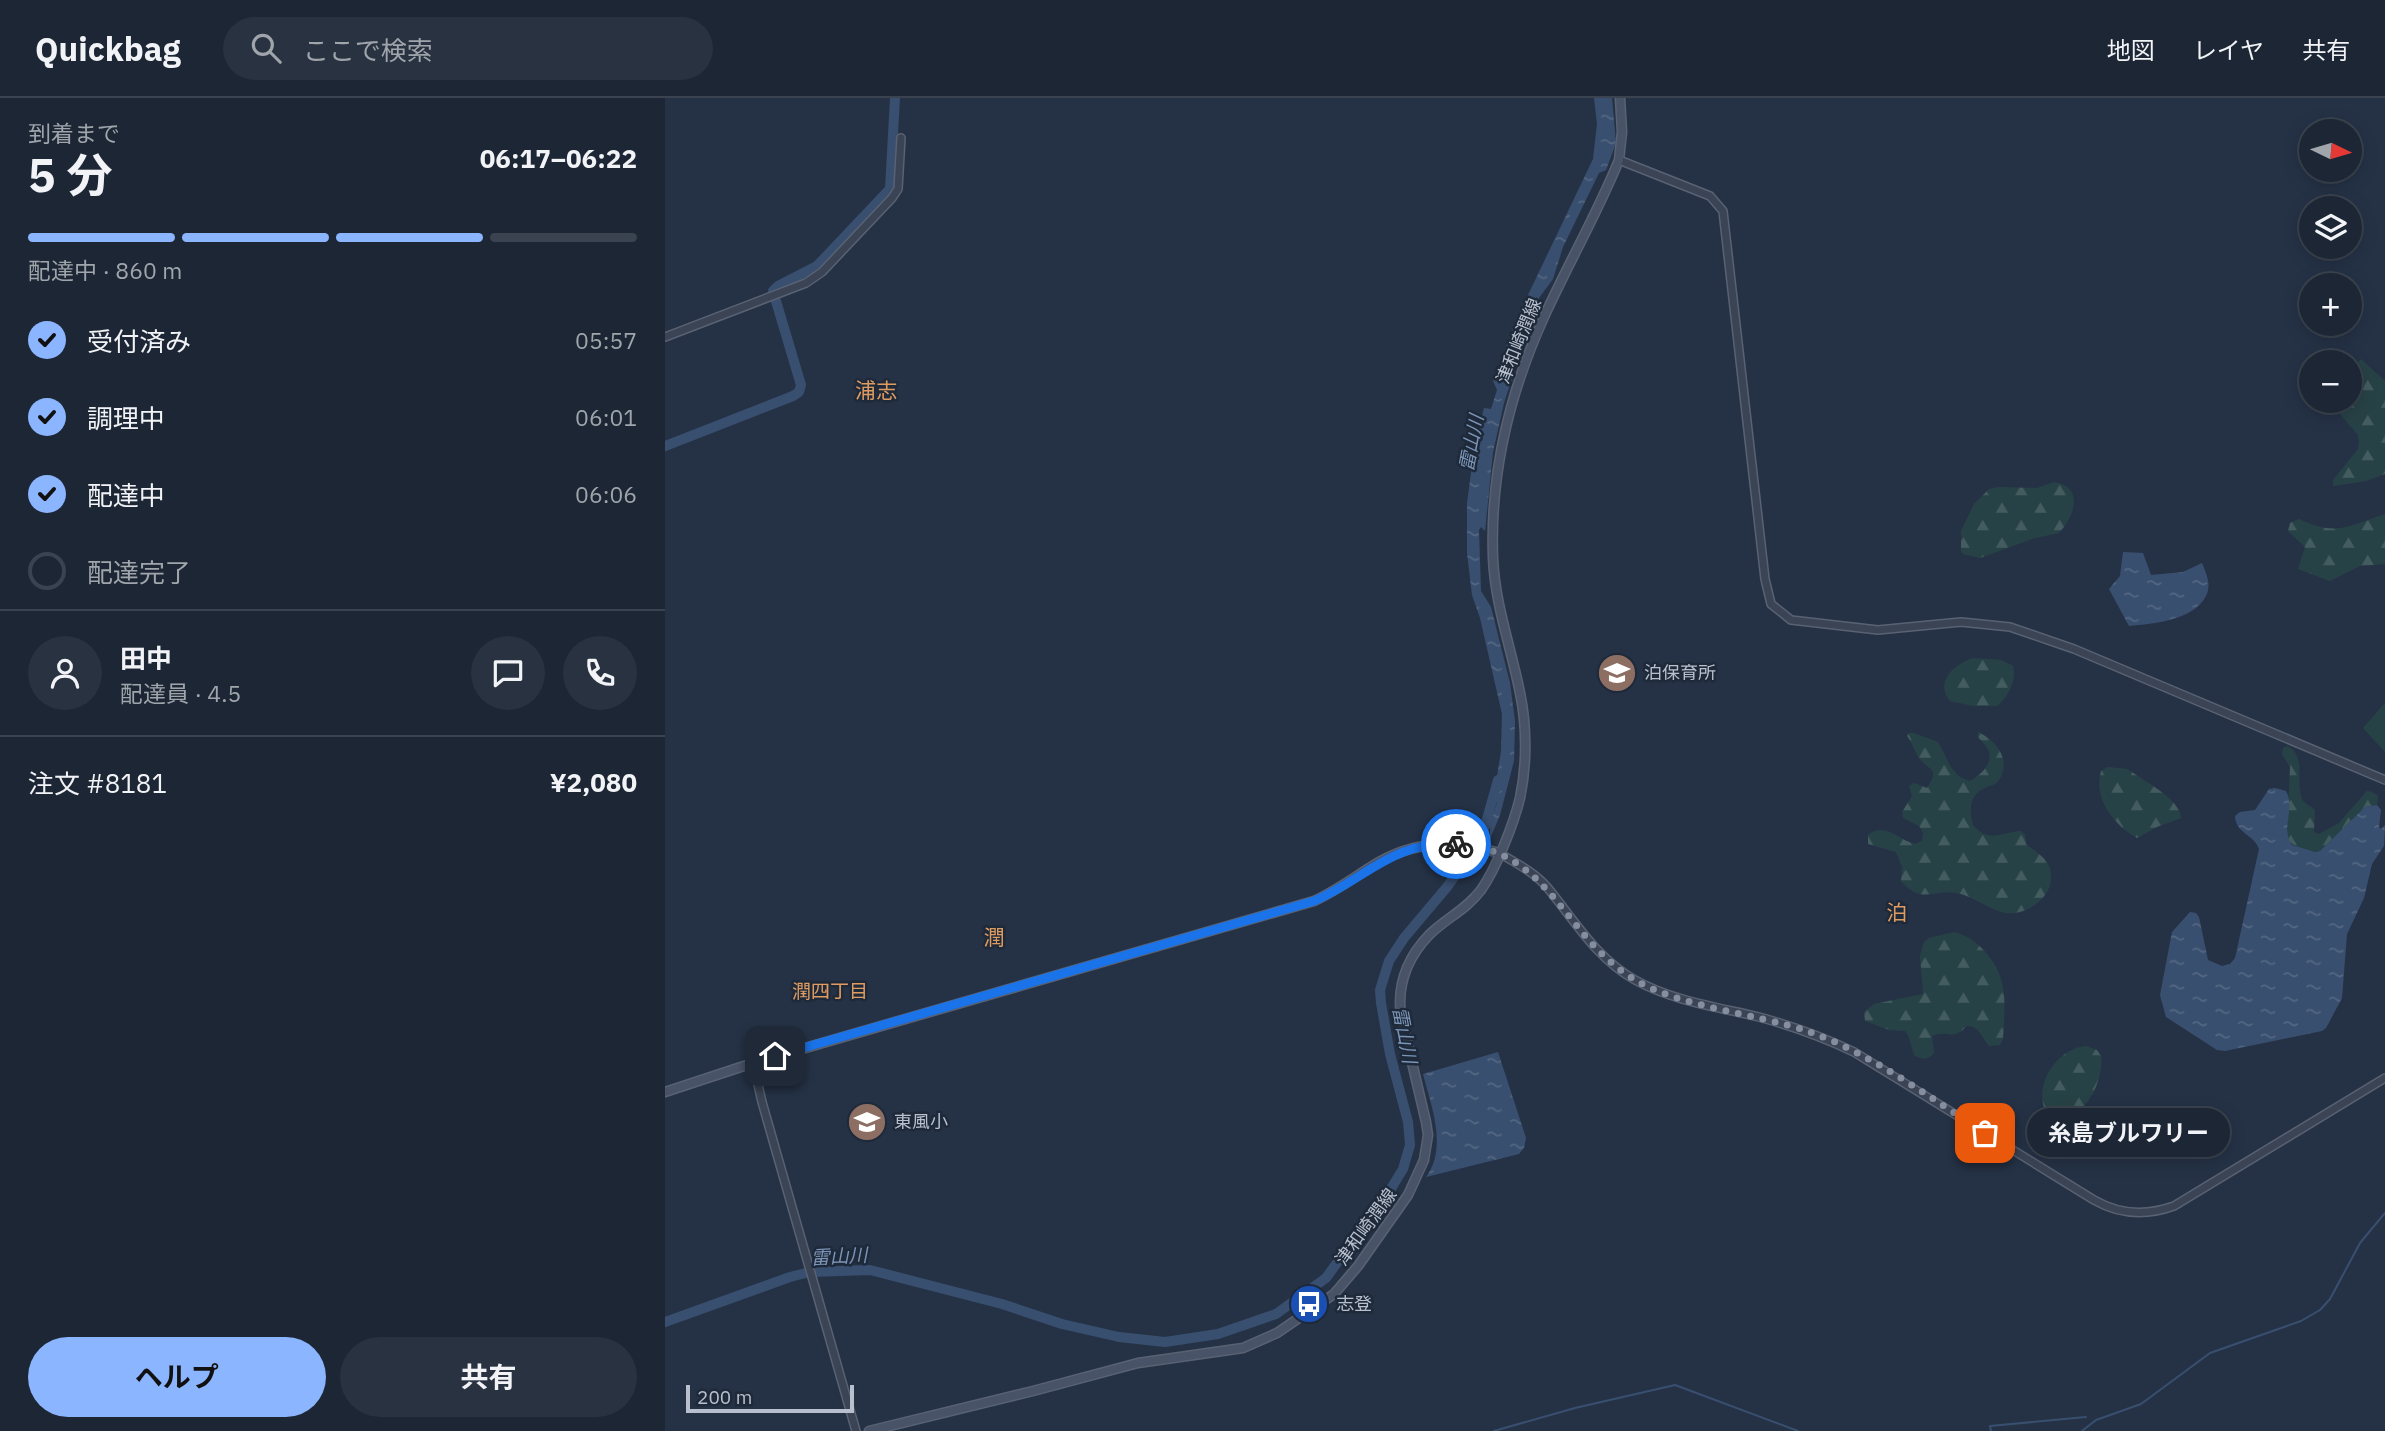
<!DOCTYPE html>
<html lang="ja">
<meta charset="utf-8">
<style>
:root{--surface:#1c2634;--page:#293240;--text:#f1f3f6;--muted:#a0a5ac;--line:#3a434f;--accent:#8cb5ff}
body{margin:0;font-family:"IBM Plex Sans","Noto Sans JP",sans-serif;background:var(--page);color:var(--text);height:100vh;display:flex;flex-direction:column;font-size:26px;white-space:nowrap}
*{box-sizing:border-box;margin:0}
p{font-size:23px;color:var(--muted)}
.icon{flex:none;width:38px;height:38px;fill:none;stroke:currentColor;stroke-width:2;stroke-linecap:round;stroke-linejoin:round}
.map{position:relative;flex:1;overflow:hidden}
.side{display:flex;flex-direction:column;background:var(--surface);width:665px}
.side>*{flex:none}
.needle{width:46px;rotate:95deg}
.fabs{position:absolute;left:1634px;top:21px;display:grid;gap:14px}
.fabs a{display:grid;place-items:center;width:63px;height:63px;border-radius:50%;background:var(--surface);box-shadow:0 4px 18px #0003,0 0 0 2px var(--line);font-size:35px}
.scale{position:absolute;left:21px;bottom:18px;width:168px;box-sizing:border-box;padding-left:7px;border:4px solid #b8c0ce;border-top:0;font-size:19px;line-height:24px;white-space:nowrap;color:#b8c0ce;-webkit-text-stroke:5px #1e293a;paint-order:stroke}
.pin{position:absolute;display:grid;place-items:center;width:60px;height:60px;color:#fff;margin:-30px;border-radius:14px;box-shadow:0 4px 10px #0006}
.courier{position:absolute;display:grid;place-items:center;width:70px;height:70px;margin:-35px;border:5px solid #1a73e8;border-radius:50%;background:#fff;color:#222;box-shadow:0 2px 9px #0007}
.bubble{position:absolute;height:49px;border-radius:24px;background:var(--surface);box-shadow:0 4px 18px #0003,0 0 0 2px var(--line);font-size:23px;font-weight:700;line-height:49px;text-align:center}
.summary em{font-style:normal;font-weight:700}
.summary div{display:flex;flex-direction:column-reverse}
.summary{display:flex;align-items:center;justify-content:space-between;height:119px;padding:0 28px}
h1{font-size:46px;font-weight:700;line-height:52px}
.bar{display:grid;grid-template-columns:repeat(4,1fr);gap:10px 7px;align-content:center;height:84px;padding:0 28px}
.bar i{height:9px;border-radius:5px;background:var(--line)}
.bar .selected{background:var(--accent)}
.bar p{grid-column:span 4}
.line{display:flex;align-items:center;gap:18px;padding:0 28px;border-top:2px solid var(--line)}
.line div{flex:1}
.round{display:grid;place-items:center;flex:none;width:74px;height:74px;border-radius:37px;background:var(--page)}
ol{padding:0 28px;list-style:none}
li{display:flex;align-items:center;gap:21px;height:77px}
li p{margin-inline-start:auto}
li .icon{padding:7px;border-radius:50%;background:var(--accent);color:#111;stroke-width:4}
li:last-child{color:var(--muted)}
li i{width:38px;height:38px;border:4px solid var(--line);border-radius:50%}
.cta{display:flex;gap:14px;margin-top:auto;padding:14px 28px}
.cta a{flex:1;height:80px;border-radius:42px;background:var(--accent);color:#111;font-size:28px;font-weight:700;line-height:80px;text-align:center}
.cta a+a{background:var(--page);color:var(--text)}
header{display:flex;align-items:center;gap:42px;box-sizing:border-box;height:98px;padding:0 35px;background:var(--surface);border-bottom:2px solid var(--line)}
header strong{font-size:33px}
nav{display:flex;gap:38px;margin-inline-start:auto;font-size:24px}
.search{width:490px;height:63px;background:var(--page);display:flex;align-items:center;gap:18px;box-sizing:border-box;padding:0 24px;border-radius:38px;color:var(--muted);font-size:26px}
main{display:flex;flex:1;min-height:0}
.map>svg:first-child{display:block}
.green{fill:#274246}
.forest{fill:url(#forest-firs)}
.water{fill:url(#water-ripples)}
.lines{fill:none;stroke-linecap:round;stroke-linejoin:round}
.stream{stroke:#394f6f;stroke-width:2}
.river{stroke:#394f6f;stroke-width:10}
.tertiary-casing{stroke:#596272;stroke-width:10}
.secondary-casing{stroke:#596272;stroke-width:11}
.tertiary{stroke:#3a4455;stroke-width:7}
.secondary{stroke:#485368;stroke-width:8}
.done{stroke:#858e9e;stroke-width:7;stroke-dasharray:0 12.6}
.route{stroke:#1a73e8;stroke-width:9}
.labels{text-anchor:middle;stroke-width:5;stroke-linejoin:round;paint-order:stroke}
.street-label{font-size:18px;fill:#b8c0ce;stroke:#1e293a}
.poi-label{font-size:18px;fill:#b8c0ce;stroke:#1e293a;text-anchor:start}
.water-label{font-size:19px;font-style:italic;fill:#7c95b7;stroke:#1e293a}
.neighbourhood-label{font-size:19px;fill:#df9c62;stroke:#1e293a}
.quarter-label{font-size:21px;fill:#df9c62;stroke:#1e293a}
</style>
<header>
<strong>Quickbag</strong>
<div class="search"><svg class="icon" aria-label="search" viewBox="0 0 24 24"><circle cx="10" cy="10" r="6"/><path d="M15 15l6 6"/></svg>ここで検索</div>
<nav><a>地図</a><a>レイヤ</a><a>共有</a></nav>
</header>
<main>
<section class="side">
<div class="summary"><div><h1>5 分</h1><p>到着まで</p></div><em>06:17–06:22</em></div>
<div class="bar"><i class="selected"></i><i class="selected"></i><i class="selected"></i><i></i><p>配達中 · 860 m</p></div>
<ol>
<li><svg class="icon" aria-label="check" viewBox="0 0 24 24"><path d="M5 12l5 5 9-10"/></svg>受付済み<p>05:57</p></li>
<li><svg class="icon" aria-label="check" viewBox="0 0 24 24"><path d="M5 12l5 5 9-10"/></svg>調理中<p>06:01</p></li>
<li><svg class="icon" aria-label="check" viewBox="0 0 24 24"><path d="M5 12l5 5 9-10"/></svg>配達中<p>06:06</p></li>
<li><i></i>配達完了</li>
</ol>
<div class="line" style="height:126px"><a class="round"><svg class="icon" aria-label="person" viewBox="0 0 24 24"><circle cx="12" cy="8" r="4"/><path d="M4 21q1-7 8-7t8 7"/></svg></a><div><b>田中</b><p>配達員 · 4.5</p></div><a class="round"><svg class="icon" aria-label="chat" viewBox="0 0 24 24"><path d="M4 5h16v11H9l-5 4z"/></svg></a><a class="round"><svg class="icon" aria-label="phone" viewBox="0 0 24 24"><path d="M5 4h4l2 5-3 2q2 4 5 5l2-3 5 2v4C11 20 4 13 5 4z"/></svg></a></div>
<div class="line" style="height:91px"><div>注文 #8181</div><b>¥2,080</b></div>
<div class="cta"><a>ヘルプ</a><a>共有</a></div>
</section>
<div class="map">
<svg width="1720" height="1333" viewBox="0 0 1720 1333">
<defs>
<pattern id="forest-firs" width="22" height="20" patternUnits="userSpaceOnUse" patternTransform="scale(1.75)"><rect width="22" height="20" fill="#274246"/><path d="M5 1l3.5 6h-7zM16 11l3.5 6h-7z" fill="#445c60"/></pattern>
<pattern id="water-ripples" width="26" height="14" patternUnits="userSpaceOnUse" patternTransform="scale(1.75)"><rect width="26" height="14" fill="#394f6f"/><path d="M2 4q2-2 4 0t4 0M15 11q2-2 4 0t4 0" fill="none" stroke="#546782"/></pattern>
</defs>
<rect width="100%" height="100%" fill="#253246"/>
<!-- green -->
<path class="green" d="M 1720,605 L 1720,654 L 1698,630 Z"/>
<!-- forest -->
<g class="forest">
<path d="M 1696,261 L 1720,283 L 1720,376 L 1701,383 L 1668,388 L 1668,382 L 1693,351 L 1694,344 L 1693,337 L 1675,316 L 1670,303 L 1685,303 L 1685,273 Z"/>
<path d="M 1389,384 C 1420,389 1409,419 1394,435 L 1370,440 L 1315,460 L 1298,456 L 1296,453 L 1296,433 L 1309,406 L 1324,391 L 1334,389 L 1372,390 Z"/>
<path d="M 1720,416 L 1720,466 L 1695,468 L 1665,483 L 1633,471 L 1640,449 L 1623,433 L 1625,425 L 1634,421 C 1671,439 1684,428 1720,416 Z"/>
<path d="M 1308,560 L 1336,562 L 1348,568 C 1352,582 1343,599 1332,608 L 1308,608 L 1285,603 C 1269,583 1290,566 1308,560 Z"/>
<path d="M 1313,634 C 1331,642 1347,662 1334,682 C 1331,687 1325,687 1320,690 C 1304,696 1304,713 1308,727 C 1323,745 1335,735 1355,733 L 1360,736 L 1361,746 C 1369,753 1380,758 1384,768 C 1395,794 1364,818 1341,815 C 1323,812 1309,798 1291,795 C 1268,791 1257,807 1236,783 L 1237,769 L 1231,754 L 1203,746 L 1203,737 C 1219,723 1234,742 1250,746 L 1257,743 L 1258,735 L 1254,728 L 1238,720 L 1237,714 L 1247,698 L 1244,688 L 1249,685 L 1262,690 C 1277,668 1261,673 1253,658 C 1249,651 1247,645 1242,638 L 1244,635 L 1249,635 L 1273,644 C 1283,660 1284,676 1304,683 C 1314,679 1328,666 1324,654 C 1323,649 1316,643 1313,639 Z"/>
<path d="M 1622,648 C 1642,657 1630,684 1637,701 C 1640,707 1645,707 1650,712 L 1649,734 L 1654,736 L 1674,725 L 1702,693 L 1707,694 L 1713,698 L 1712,707 L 1700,709 L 1655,753 C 1644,755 1628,749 1622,741 L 1625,669 L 1617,656 L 1618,650 Z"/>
<path d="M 1443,669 L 1462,671 L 1467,674 C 1482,685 1515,701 1516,720 L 1492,729 L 1472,740 C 1449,727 1428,701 1436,673 Z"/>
<path d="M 1289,834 C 1316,841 1337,869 1339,896 C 1340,911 1339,927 1338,941 L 1335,947 L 1324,948 C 1317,940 1314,927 1302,928 C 1287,944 1282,931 1267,938 L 1269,955 C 1262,962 1257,962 1249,957 L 1243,937 L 1240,933 L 1224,932 L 1200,923 L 1199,914 L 1209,906 L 1258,896 L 1255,858 L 1259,844 L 1264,840 Z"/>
<path d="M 1421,948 L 1432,952 L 1436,958 C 1439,986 1418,1023 1388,1024 C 1362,998 1387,951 1421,948 Z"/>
</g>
<!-- water -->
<g class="water">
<path d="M 929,0 L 947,0 L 951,45 L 941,72 L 934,75 L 898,149 L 888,181 L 871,204 L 853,247 L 854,259 L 839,305 L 828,354 L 820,433 L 816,429 L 814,432 L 816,493 L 826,509 L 845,585 L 850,623 L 849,663 L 835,717 L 825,741 L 825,725 L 832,705 L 831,685 L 836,653 L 837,616 L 815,520 L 807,497 L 802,455 L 802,405 L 810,345 L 819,310 L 826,311 L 832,292 L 828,283 L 852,220 L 928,61 L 932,26 Z"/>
<path d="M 1458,454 L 1478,455 L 1486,477 L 1518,474 L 1537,465 C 1541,475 1547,487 1541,498 C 1529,522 1488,526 1464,528 L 1444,491 L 1455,478 Z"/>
<path d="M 1610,690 L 1621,693 C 1631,710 1615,731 1627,747 L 1650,754 L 1655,753 L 1700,709 L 1712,707 L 1716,712 L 1714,729 L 1716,731 L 1720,727 L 1719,748 L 1707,766 L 1699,800 L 1682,836 L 1677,900 L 1661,930 L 1657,933 L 1560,953 L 1552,952 L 1501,919 L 1495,897 L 1507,834 L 1525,814 L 1531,815 L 1534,819 L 1543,862 L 1557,868 L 1565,866 L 1570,860 L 1594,751 C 1589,736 1571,736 1570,718 L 1575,714 L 1590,712 L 1604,691 Z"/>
<path d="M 833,954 L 861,1040 L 859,1050 L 854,1056 L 761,1079 C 783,1050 766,1007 758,976 Z"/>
</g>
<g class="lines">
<!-- stream -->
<g class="stream">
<path d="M 829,1333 L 910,1310 L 1010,1287 L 1133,1333"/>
<path d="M 1326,1333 L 1325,1328 L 1421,1319"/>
<path d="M 1417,1333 L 1431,1322 L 1476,1306 L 1545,1255 L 1636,1223 L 1655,1212 L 1665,1201 L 1695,1145 L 1720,1115"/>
</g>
<!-- river -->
<g class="river">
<path d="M 0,348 L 128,298 L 134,294 L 136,287 L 108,193 L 113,188 L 152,168 L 225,91 L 230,0"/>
<path d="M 0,1224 L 125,1179 L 145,1174 L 205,1172 L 337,1206 L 397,1226 L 454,1239 L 500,1244 L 553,1236 L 611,1216 L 661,1180 L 727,1089 L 738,1071 L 745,1047 L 743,1024 L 725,956 L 716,905 L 715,892 L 724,863 L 739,840 L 782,789 L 802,761 L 820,728 L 833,682"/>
</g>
<!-- tertiary casing -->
<g class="tertiary-casing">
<g id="tertiary">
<path d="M 954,62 L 1045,98 L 1058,113 L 1100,481 L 1106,506 L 1126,522 L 1213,532 L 1296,524 L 1345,529 L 1409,551 L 1720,682"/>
<path d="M 0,239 L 141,185 L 157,174 L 227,100 L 233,91 L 236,40"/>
<path d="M 834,755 C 851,765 869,774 882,789 C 910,823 931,860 970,882 C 1008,903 1052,909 1094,919 C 1127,928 1158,939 1189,954 L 1429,1102 C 1455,1117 1481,1118 1509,1108 L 1720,980"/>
<path d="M 88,965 L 97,1004 L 191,1333"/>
</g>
</g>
<!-- secondary casing -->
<g class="secondary-casing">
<g id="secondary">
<path d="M 0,994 L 88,965 L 649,803 C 673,792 692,777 714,764 C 752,742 793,742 834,755"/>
<path d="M 204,1333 L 368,1293 L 473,1265 L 578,1250 L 612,1235 L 669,1196 L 693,1168 L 743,1097 L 759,1062 L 763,1037 L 761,1024 L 736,918 C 732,888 742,860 764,837 C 781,820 801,812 816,792 C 831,771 849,725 855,700 C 862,667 862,628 855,595 C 846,549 830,507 828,460 C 825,377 844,296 879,219 C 903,166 932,116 954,62 L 957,34 L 955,0"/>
</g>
</g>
<!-- tertiary -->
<use href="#tertiary" class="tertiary"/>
<!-- secondary -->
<use href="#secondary" class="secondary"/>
</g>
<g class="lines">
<!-- done -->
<path class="done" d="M 791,746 C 884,751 898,837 967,880 C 1015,910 1091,915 1145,934 C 1205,955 1267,1001 1320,1035"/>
<!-- route -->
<path class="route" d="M 110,958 L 649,803 C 702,780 727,743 791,746"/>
</g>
<!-- icons -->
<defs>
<g id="school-disc" transform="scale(2.0125)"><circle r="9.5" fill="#8d6e63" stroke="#1e293a"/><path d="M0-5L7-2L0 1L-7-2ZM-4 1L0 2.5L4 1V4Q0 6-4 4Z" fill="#fff"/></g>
<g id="bus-disc" transform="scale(2.0125)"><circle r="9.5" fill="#1a4fb4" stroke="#1e293a"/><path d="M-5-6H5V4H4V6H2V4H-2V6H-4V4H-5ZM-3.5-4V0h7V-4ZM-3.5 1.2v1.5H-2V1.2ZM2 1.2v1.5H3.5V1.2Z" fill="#fff"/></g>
</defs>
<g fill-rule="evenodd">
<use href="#school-disc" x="952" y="575"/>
<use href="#school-disc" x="202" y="1024"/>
<use href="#bus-disc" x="644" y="1206"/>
</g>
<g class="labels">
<!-- street labels -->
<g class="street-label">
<text transform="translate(854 243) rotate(-68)" y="6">津和崎潤線</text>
<text transform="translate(701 1129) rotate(-54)" y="6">津和崎潤線</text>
</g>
<!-- poi labels -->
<g class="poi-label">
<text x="979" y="581">泊保育所</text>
<text x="229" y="1030">東風小</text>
<text x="671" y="1212">志登</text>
</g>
<!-- water labels -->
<g class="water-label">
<text transform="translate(806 345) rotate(-79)" y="7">雷山川</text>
<text transform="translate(740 937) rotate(79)" y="7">雷山川</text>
<text transform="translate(174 1158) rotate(-3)" y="7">雷山川</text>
</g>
<!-- neighbourhood labels -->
<g class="neighbourhood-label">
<text x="165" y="900">潤四丁目</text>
</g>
<!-- quarter labels -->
<g class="quarter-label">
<text x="211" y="300">浦志</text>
<text x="1232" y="822">泊</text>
<text x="329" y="847">潤</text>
</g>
</g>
</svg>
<div class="fabs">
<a><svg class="needle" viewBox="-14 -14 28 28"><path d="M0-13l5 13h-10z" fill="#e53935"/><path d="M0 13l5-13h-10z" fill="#a0a5ac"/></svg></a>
<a><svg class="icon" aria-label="layers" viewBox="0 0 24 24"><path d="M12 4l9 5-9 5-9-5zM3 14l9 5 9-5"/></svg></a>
<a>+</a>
<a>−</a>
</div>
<div class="scale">200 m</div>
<div class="pin" style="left:1320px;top:1035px;background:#ea580c"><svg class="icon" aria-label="bag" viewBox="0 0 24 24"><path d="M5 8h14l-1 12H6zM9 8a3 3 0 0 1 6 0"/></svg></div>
<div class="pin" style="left:110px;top:958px;background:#1f2937"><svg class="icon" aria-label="home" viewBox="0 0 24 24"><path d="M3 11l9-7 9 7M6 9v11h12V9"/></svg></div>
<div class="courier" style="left:791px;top:746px"><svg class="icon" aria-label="bike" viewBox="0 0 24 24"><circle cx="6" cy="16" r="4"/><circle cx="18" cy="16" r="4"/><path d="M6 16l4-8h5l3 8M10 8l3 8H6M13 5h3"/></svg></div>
<div class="bubble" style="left:1362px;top:1010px;width:203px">糸島ブルワリー</div>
</div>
</main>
